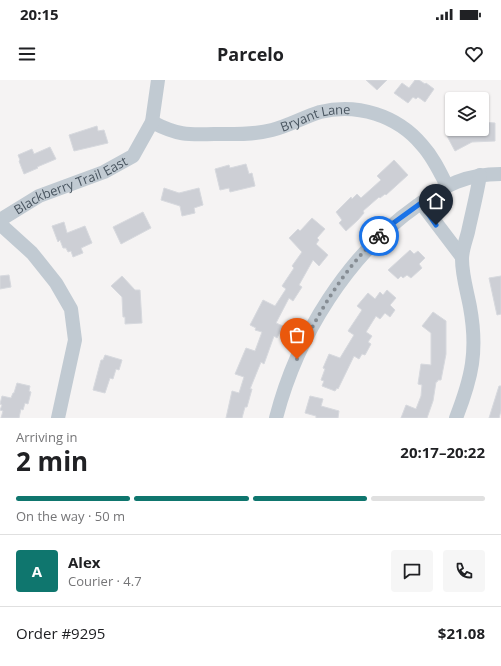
<!DOCTYPE html>
<meta charset="utf-8">
<style>
:root{--surface:#fff;--page:#f6f6f6;--text:#202124;--muted:#757577;--line:#e0e0e0;--accent:#0f766e}
body{margin:0;font-family:"Open Sans",sans-serif;background:var(--page);color:var(--text);height:100vh;display:flex;flex-direction:column;font-size:15px;white-space:nowrap}
*{box-sizing:border-box;margin:0}
p{font-size:13px;color:var(--muted)}
.icon{flex:none;width:22px;height:22px;fill:none;stroke:currentColor;stroke-width:2;stroke-linecap:round;stroke-linejoin:round}
.map{position:relative;height:338px;overflow:hidden}
.drawer{display:flex;flex-direction:column;background:var(--surface);flex:1}
.drawer>*{flex:none}
.buttons{position:absolute;left:445px;top:12px;display:grid;gap:8px}
.buttons a{display:grid;place-items:center;width:44px;height:44px;border-radius:4px;background:var(--surface);box-shadow:0 1px 3px #0004;font-size:20px}
.pin{position:absolute;display:grid;place-items:center;width:34px;height:34px;color:#fff;margin:-41px -17px;border-radius:50% 50% 50% 0;rotate:-45deg;box-shadow:0 0 4px #0007}
.pin .icon{rotate:45deg}
.courier{position:absolute;display:grid;place-items:center;width:40px;height:40px;margin:-20px;border:3px solid #1a73e8;border-radius:50%;background:#fff;color:#222;box-shadow:0 1px 5px #0007}
.summary em{font-style:normal;font-weight:700}
.summary div{display:flex;flex-direction:column-reverse}
.summary{display:flex;align-items:center;justify-content:space-between;height:68px;padding:0 16px}
h1{font-size:26px;font-weight:700;line-height:30px}
.bar{display:grid;grid-template-columns:repeat(4,1fr);gap:6px 4px;align-content:center;height:48px;padding:0 16px}
.bar i{height:5px;border-radius:3px;background:var(--line)}
.bar .current{background:var(--accent)}
.bar p{grid-column:span 4}
.line{display:flex;align-items:center;gap:10px;padding:0 16px;border-top:1px solid var(--line)}
.line div{flex:1}
.round{display:grid;place-items:center;flex:none;width:42px;height:42px;border-radius:4px;background:var(--page)}
.status{display:flex;justify-content:space-between;align-items:center;height:28px;padding:0 20px;background:var(--surface);direction:ltr}
.status svg{height:11px;fill:currentColor}
header{display:flex;justify-content:space-between;align-items:center;height:52px;padding:0 16px;background:var(--surface);font-size:18px;font-weight:700}
.map>svg:first-child{display:block}
.building{fill:#cdcfd5;stroke:#d7d9de}
.lines{fill:none;stroke-linecap:round;stroke-linejoin:round}
.minor{stroke:#c1cad2;stroke-width:14}
.done{stroke:#868d94;stroke-width:4;stroke-dasharray:0 7.2}
.route{stroke:#1a73e8;stroke-width:5}
.labels{text-anchor:middle;stroke-width:3;stroke-linejoin:round;paint-order:stroke}
.street-label{font-size:13px;fill:#4a5661;stroke:#fff}
</style>
<div class="status"><b>20:15</b><svg viewBox="0 0 49 12"><path d="M0 12V9h3v3zM5 12V6h3v6zM10 12V3h3v9zM15 12V0h3v12zM26 1h20v11H26zM47 4h2v5h-2z"/></svg></div>
<header><svg class="icon" aria-label="menu" viewBox="0 0 24 24"><path d="M4 6h16M4 12h16M4 18h16"/></svg>Parcelo<svg class="icon" aria-label="heart" viewBox="0 0 24 24"><path d="M12 20l-8-8c-3-5 5-10 8-4 3-6 11-1 8 4z"/></svg></header>
<div class="map">
<svg width="501" height="338" viewBox="0 0 501 338">
<rect width="100%" height="100%" fill="#f5f3f3"/>
<!-- building -->
<g class="building">
<path d="M 366,0 L 387,0 L 377,10 Z"/>
<path d="M 415,0 L 419,0 L 425,4 L 426,3 L 434,9 L 425,22 L 418,17 L 416,19 L 413,17 L 408,23 L 394,13 L 402,3 L 409,8 Z"/>
<path d="M 483,42 L 495,43 L 495,61 L 472,62 L 455,71 L 447,56 L 459,49 L 482,49 Z"/>
<path d="M 97,46 L 98,51 L 104,50 L 108,63 L 74,71 L 69,55 Z"/>
<path d="M 50,67 L 56,79 L 37,87 L 38,88 L 24,94 L 19,81 L 20,80 L 18,75 L 32,69 L 34,74 Z"/>
<path d="M 394,80 L 408,95 L 386,115 L 385,114 L 380,118 L 379,117 L 363,131 L 364,133 L 358,140 L 346,151 L 339,143 L 342,140 L 336,132 L 351,117 L 352,119 L 357,114 L 361,118 L 381,100 L 377,96 Z"/>
<path d="M 246,84 L 249,94 L 252,93 L 255,106 L 230,112 L 229,108 L 220,110 L 215,89 L 229,85 L 230,88 Z"/>
<path d="M 164,108 L 179,113 L 199,108 L 203,125 L 194,128 L 195,133 L 182,136 L 180,126 L 161,120 Z"/>
<path d="M 143,132 L 151,148 L 121,164 L 113,147 Z"/>
<path d="M 312,138 L 325,149 L 317,158 L 319,160 L 316,164 L 328,175 L 319,186 L 313,180 L 299,205 L 302,207 L 293,221 L 289,218 L 276,243 L 283,246 L 277,258 L 274,256 L 264,284 L 261,282 L 250,309 L 252,309 L 247,327 L 245,327 L 242,338 L 226,338 L 232,311 L 239,313 L 244,297 L 235,294 L 246,268 L 255,271 L 262,252 L 255,250 L 256,248 L 250,245 L 263,220 L 275,226 L 286,209 L 282,206 L 294,188 L 292,186 L 302,172 L 289,158 L 298,149 L 300,151 Z"/>
<path d="M 64,142 L 67,153 L 85,146 L 92,163 L 81,168 L 83,173 L 73,177 L 71,171 L 68,172 L 66,168 L 63,168 L 60,160 L 58,162 L 52,146 Z"/>
<path d="M 410,170 L 414,174 L 418,171 L 425,178 L 419,184 L 422,188 L 411,198 L 407,195 L 403,198 L 401,196 L 398,199 L 388,190 Z"/>
<path d="M 9,195 L 11,207 L 0,209 L 0,196 Z"/>
<path d="M 122,196 L 135,210 L 140,210 L 142,243 L 125,244 L 125,237 L 123,237 L 122,217 L 111,206 Z"/>
<path d="M 501,196 L 501,234 L 497,235 L 489,198 Z"/>
<path d="M 387,210 L 396,218 L 390,225 L 395,230 L 390,237 L 385,233 L 380,239 L 376,236 L 366,252 L 372,256 L 368,262 L 371,264 L 365,275 L 362,274 L 359,279 L 354,276 L 338,309 L 337,308 L 335,311 L 322,306 L 324,301 L 321,300 L 325,289 L 323,288 L 329,274 L 340,278 L 354,255 L 348,251 L 362,230 L 357,226 L 368,213 L 375,219 L 380,212 L 383,215 Z"/>
<path d="M 433,232 L 446,241 L 446,274 L 441,300 L 438,300 L 437,302 L 436,302 L 433,321 L 427,338 L 401,338 L 406,325 L 416,329 L 421,316 L 422,305 L 418,304 L 421,284 L 431,285 L 431,253 L 422,246 Z"/>
<path d="M 105,275 L 122,280 L 119,290 L 116,289 L 113,299 L 110,298 L 105,313 L 93,310 L 101,280 L 103,280 Z"/>
<path d="M 17,303 L 30,306 L 29,311 L 31,312 L 28,324 L 25,323 L 23,330 L 21,329 L 19,338 L 1,338 L 3,331 L 0,330 L 2,325 L 0,324 L 2,316 L 11,318 L 13,313 L 14,313 Z"/>
<path d="M 499,306 L 501,306 L 501,331 L 499,338 L 489,338 Z"/>
<path d="M 310,316 L 323,319 L 321,326 L 339,331 L 338,338 L 316,338 L 316,336 L 305,333 Z"/>
</g>
<g class="lines">
<!-- minor -->
<g class="minor">
<path id="s1" d="M 152,42 C 177,55 187,55 214,54 C 233,54 253,55 272,50 C 288,46 304,37 320,32 C 357,23 397,35 422,65 C 433,77 440,92 447,106"/>
<path d="M 421,123 L 462,177"/>
<path id="s2" d="M 0,140 L 39,116 L 104,92 L 133,76 L 152,42 L 158,0"/>
<path d="M 0,144 L 32,173 L 56,203 L 71,229 L 75,260 L 58,338"/>
<path d="M 276,338 C 297,256 348,174 418,125 C 445,105 466,94 501,94"/>
<path d="M 456,338 C 472,297 478,271 470,227 C 467,211 462,195 462,179 C 462,170 466,160 468,152 C 472,133 477,114 480,95"/>
</g>
</g>
<g class="lines">
<!-- done -->
<path class="done" d="M 297,279 C 317,234 343,190 379,156"/>
<!-- route -->
<path class="route" d="M 379,156 L 392,144 L 421,123 L 436,145"/>
</g>
<g class="labels">
<!-- street labels -->
<g class="street-label">
<text dy="5" stroke="none"><textPath href="#s1" startOffset="168">Bryant Lane</textPath></text>
<text dy="5" stroke="none"><textPath href="#s2" startOffset="79">Blackberry Trail East</textPath></text>
</g>
</g>
</svg>
<div class="buttons">
<a><svg class="icon" aria-label="layers" viewBox="0 0 24 24"><path d="M12 4l9 5-9 5-9-5zM3 14l9 5 9-5"/></svg></a>
</div>
<div class="pin" style="left:297px;top:279px;background:#ea580c"><svg class="icon" aria-label="bag" viewBox="0 0 24 24"><path d="M5 8h14l-1 12H6zM9 8a3 3 0 0 1 6 0"/></svg></div>
<div class="pin" style="left:436px;top:145px;background:#1f2937"><svg class="icon" aria-label="home" viewBox="0 0 24 24"><path d="M3 11l9-7 9 7M6 9v11h12V9"/></svg></div>
<div class="courier" style="left:379px;top:156px"><svg class="icon" aria-label="bike" viewBox="0 0 24 24"><circle cx="6" cy="16" r="4"/><circle cx="18" cy="16" r="4"/><path d="M6 16l4-8h5l3 8M10 8l3 8H6M13 5h3"/></svg></div>
</div>
<section class="drawer">
<div class="summary"><div><h1>2 min</h1><p>Arriving in</p></div><em>20:17–20:22</em></div>
<div class="bar"><i class="current"></i><i class="current"></i><i class="current"></i><i></i><p>On the way · 50 m</p></div>
<div class="line" style="height:72px"><b class="round" style="background:var(--accent);color:#fff">A</b><div><b>Alex</b><p>Courier · 4.7</p></div><a class="round"><svg class="icon" aria-label="chat" viewBox="0 0 24 24"><path d="M4 5h16v11H9l-5 4z"/></svg></a><a class="round"><svg class="icon" aria-label="phone" viewBox="0 0 24 24"><path d="M5 4h4l2 5-3 2q2 4 5 5l2-3 5 2v4C11 20 4 13 5 4z"/></svg></a></div>
<div class="line" style="height:52px"><div>Order #9295</div><b>$21.08</b></div>
</section>
